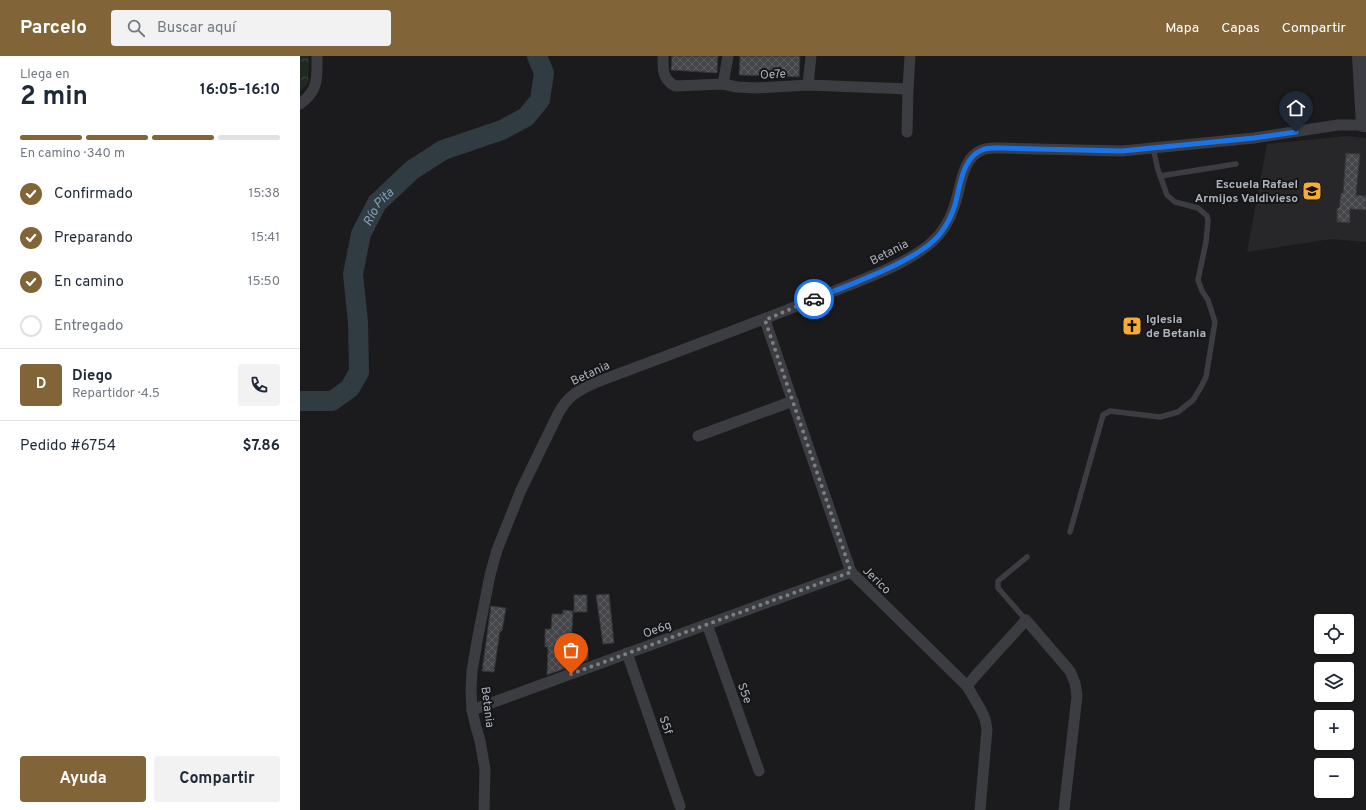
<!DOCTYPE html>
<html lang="es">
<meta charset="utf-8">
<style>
:root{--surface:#fff;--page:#f2f2f3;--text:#1f2937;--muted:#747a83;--line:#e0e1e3;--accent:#816437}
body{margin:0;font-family:Overpass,sans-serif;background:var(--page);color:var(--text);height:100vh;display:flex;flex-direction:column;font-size:15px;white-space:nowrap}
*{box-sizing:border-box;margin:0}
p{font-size:13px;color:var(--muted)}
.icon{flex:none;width:22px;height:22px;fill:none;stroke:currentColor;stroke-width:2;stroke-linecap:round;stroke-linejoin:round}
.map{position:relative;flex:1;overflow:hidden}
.side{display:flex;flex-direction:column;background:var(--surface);width:300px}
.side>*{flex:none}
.buttons{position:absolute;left:1014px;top:558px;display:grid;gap:8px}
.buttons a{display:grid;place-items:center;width:40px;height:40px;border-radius:4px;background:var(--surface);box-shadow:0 1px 3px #0004;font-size:20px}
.pin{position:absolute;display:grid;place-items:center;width:34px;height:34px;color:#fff;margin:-41px -17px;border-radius:50% 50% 50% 0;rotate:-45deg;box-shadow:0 0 4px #0007}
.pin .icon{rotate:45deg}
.courier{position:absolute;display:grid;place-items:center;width:40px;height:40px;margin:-20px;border:3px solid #1a73e8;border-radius:50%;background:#fff;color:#222;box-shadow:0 1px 5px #0007}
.headline em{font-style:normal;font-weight:700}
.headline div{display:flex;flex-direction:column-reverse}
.headline{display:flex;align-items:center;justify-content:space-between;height:68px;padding:0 20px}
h1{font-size:26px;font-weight:700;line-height:30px}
.bar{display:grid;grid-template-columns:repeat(4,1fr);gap:6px 4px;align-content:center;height:48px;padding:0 20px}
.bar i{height:5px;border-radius:3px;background:var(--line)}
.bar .on{background:var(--accent)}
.bar p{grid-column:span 4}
.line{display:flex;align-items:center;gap:10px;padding:0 20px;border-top:1px solid var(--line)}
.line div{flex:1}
.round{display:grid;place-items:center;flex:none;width:42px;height:42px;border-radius:4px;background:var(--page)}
ol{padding:0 20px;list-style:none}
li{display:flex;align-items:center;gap:12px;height:44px}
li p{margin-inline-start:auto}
li .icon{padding:4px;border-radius:50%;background:var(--accent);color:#fff;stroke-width:4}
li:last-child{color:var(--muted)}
li i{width:22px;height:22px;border:2px solid var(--line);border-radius:50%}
.cta{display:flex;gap:8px;margin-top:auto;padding:8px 20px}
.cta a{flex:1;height:46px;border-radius:4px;background:var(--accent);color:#fff;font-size:16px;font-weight:700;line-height:46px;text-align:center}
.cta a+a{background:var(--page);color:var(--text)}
header{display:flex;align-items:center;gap:24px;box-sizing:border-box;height:56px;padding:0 20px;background:var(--accent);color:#fff}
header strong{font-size:19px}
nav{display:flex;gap:22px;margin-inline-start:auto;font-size:14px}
.search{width:280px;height:36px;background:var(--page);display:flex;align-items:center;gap:10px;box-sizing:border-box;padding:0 14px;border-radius:4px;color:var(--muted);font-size:15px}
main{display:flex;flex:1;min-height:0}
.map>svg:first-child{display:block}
.built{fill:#27272a}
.park{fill:url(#park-crowns)}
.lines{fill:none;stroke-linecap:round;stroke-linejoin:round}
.river{stroke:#303b42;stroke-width:20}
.building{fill:url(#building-cross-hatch);stroke:#353539}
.service{stroke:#3c3d42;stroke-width:5.5}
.minor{stroke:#3c3d42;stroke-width:11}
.tertiary{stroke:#3c3d42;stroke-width:14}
.done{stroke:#7a7e85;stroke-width:4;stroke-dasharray:0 7.2}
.route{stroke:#1a73e8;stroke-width:5}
.labels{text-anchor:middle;stroke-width:4;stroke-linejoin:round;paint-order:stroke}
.street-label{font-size:12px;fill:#adb3bd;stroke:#161618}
.poi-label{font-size:12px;font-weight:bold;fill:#adb3bd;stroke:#161618;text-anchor:end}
.water-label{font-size:13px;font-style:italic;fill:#84a3b8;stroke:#161618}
</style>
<header>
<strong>Parcelo</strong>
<div class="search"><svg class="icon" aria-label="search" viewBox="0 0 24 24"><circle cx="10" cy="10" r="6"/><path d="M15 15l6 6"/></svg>Buscar aquí</div>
<nav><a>Mapa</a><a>Capas</a><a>Compartir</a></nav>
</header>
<main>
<section class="side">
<div class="headline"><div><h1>2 min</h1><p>Llega en</p></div><em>16:05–16:10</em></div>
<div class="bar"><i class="on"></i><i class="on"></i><i class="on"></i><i></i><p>En camino · 340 m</p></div>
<ol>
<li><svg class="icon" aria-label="check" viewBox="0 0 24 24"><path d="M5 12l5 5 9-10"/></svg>Confirmado<p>15:38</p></li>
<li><svg class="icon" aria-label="check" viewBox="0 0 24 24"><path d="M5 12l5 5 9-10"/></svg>Preparando<p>15:41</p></li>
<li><svg class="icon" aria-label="check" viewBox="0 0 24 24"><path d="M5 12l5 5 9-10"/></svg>En camino<p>15:50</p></li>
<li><i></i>Entregado</li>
</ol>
<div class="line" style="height:72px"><b class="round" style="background:var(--accent);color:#fff">D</b><div><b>Diego</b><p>Repartidor · 4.5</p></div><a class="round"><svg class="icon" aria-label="phone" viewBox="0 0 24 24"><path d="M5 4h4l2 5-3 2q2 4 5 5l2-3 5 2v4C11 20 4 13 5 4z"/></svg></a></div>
<div class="line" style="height:52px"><div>Pedido #6754</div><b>$7.86</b></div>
<div class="cta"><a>Ayuda</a><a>Compartir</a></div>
</section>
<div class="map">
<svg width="1066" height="754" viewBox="0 0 1066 754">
<defs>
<pattern id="park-crowns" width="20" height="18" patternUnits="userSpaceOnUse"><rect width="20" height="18" fill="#202921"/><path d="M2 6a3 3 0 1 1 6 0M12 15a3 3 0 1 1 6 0" fill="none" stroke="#3e463f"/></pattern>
<pattern id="building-cross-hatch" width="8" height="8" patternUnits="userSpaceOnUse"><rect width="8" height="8" fill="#45464a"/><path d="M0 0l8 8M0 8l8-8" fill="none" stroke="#5d5e62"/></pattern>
</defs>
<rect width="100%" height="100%" fill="#1b1b1d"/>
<!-- built -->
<path class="built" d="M 1047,80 L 1066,82 L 1066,186 L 1031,183 L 947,196 L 967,88 Z"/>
<!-- park -->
<path class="park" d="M 0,0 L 9,0 L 8,27 L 0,36 Z"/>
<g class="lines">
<!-- river -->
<path class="river" id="s1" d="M 0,345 L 32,345 L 50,332 L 59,316 L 58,266 L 53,218 L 61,178 L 77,147 L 112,114 L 143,94 L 202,74 L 226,61 L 240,44 L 244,17 L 237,0"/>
</g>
<!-- building -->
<g class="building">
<path d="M 372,0 L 418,0 L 417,17 L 371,14 Z"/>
<path d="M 440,0 L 500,0 L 499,21 L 439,19 Z"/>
<path d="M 1046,97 L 1060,98 L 1056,139 L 1066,140 L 1066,154 L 1050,153 L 1050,167 L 1037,166 L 1037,152 L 1039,152 L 1041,137 L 1043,137 Z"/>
<path d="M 309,538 L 314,587 L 303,588 L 296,539 Z"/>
<rect x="274" y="539" width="13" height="17"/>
<path d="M 191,550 L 206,552 L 202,575 L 200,575 L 194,616 L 182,615 Z"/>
<path d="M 263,554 L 273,555 L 271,592 L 288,592 L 288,604 L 247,619 L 248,591 L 245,591 L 245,573 L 251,573 L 252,558 L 263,558 Z"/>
</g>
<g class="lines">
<!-- service -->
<g class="service">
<path d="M 860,120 L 936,108"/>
<path d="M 770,476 L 803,359 L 810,355 L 860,361 L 878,356 L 893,344 L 901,331 L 906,321 L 915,266 L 908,244 L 902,235 L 898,224 L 906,186 L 908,165 L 907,160 L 898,152 L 875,146 L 867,139 L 858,114 L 853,92"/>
<path d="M 726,564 L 698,532 L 698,525 L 727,501"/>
</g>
<!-- minor -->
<g class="minor">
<path d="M 363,0 C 363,13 362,23 375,30 L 423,28 L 437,31 L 456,32 L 508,29 L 608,33"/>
<path d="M 423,28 L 428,0"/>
<path d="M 508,29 L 511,0"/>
<path d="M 0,48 C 19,34 17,22 17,0"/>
<path d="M 607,76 L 608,33 L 610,0"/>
<path d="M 465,264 L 551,516 L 667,630 L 681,654 L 685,663 L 687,673 L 680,754"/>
<path d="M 398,380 L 493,345"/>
<path d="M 407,568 L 459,715"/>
<path d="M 327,597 L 380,750"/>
<path d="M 667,630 L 677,618 L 726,564 L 770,615 L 775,627 L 777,640 L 764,754"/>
<path d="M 172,654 L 551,516"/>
<path d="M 184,754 L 185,713 L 180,685 L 176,671 L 172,654 L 171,634 L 172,615 L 178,580 L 190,519 L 197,494 L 221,434 L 258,358 C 268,339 279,334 297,326 C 376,296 454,268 532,236 C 563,223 606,209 632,186 C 642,177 650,164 654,151 C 661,133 661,102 682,94 C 688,91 695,92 700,92 L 822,95 L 954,82 L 1038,69 L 1063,69"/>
</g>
<!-- tertiary -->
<path class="tertiary" d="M 1059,0 L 1063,69 L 1066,69"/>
</g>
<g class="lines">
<!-- done -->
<path class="done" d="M 271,618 L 551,516 L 465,264 L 514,243"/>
<!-- route -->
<path class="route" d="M 514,243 C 546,230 619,205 640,178 C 646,170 652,159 655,149 C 660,131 662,102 682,94 C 688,91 695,92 700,92 L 822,95 L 954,82 L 996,76"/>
</g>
<!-- icons -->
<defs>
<g id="school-square" transform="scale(1)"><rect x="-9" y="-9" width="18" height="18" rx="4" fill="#f8ac38" stroke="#161618"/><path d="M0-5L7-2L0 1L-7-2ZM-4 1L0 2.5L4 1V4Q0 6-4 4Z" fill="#111"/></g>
<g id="church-square" transform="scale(1)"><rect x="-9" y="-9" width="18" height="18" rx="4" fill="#f8ac38" stroke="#161618"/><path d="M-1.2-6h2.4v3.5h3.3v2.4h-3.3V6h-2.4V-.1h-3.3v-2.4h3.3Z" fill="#111"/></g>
</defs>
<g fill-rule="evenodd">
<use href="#school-square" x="1012" y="135"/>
<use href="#church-square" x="832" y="270"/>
</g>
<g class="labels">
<!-- street labels -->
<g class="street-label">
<text transform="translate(473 18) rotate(-3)" y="4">Oe7e</text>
<text transform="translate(589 196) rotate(-27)" y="4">Betania</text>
<text transform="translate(290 317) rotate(-25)" y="4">Betania</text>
<text transform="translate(577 524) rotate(44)" y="4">Jerico</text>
<text transform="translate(357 573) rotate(-20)" y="4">Oe6g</text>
<text transform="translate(445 637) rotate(70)" y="4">S5e</text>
<text transform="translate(188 651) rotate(83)" y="4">Betania</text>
<text transform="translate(366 669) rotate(71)" y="4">S5f</text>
</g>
<!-- poi labels -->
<g class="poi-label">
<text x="998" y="132">Escuela Rafael<tspan x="998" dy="14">Armijos Valdivieso</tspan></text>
<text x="846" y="267" text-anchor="start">Iglesia<tspan x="846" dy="14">de Betania</tspan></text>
</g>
<!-- water labels -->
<g class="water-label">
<text dy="5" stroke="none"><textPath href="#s1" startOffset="244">Río Pita</textPath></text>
</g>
</g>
</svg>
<div class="buttons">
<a><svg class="icon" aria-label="locate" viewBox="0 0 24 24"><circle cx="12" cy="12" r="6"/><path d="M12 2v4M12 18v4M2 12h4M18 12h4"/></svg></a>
<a><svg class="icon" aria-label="layers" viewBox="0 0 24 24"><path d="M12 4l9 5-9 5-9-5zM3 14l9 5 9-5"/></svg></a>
<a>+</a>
<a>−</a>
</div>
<div class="pin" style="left:271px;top:618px;background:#ea580c"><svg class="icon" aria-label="bag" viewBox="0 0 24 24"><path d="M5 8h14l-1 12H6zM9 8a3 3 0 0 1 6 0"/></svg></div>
<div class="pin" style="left:996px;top:76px;background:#1f2937"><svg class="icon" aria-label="home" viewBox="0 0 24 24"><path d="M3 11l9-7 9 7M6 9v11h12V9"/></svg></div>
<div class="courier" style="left:514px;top:243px"><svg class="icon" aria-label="car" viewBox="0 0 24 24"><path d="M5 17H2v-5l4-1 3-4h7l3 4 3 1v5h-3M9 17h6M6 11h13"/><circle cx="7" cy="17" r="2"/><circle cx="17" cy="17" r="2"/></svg></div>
</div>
</main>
